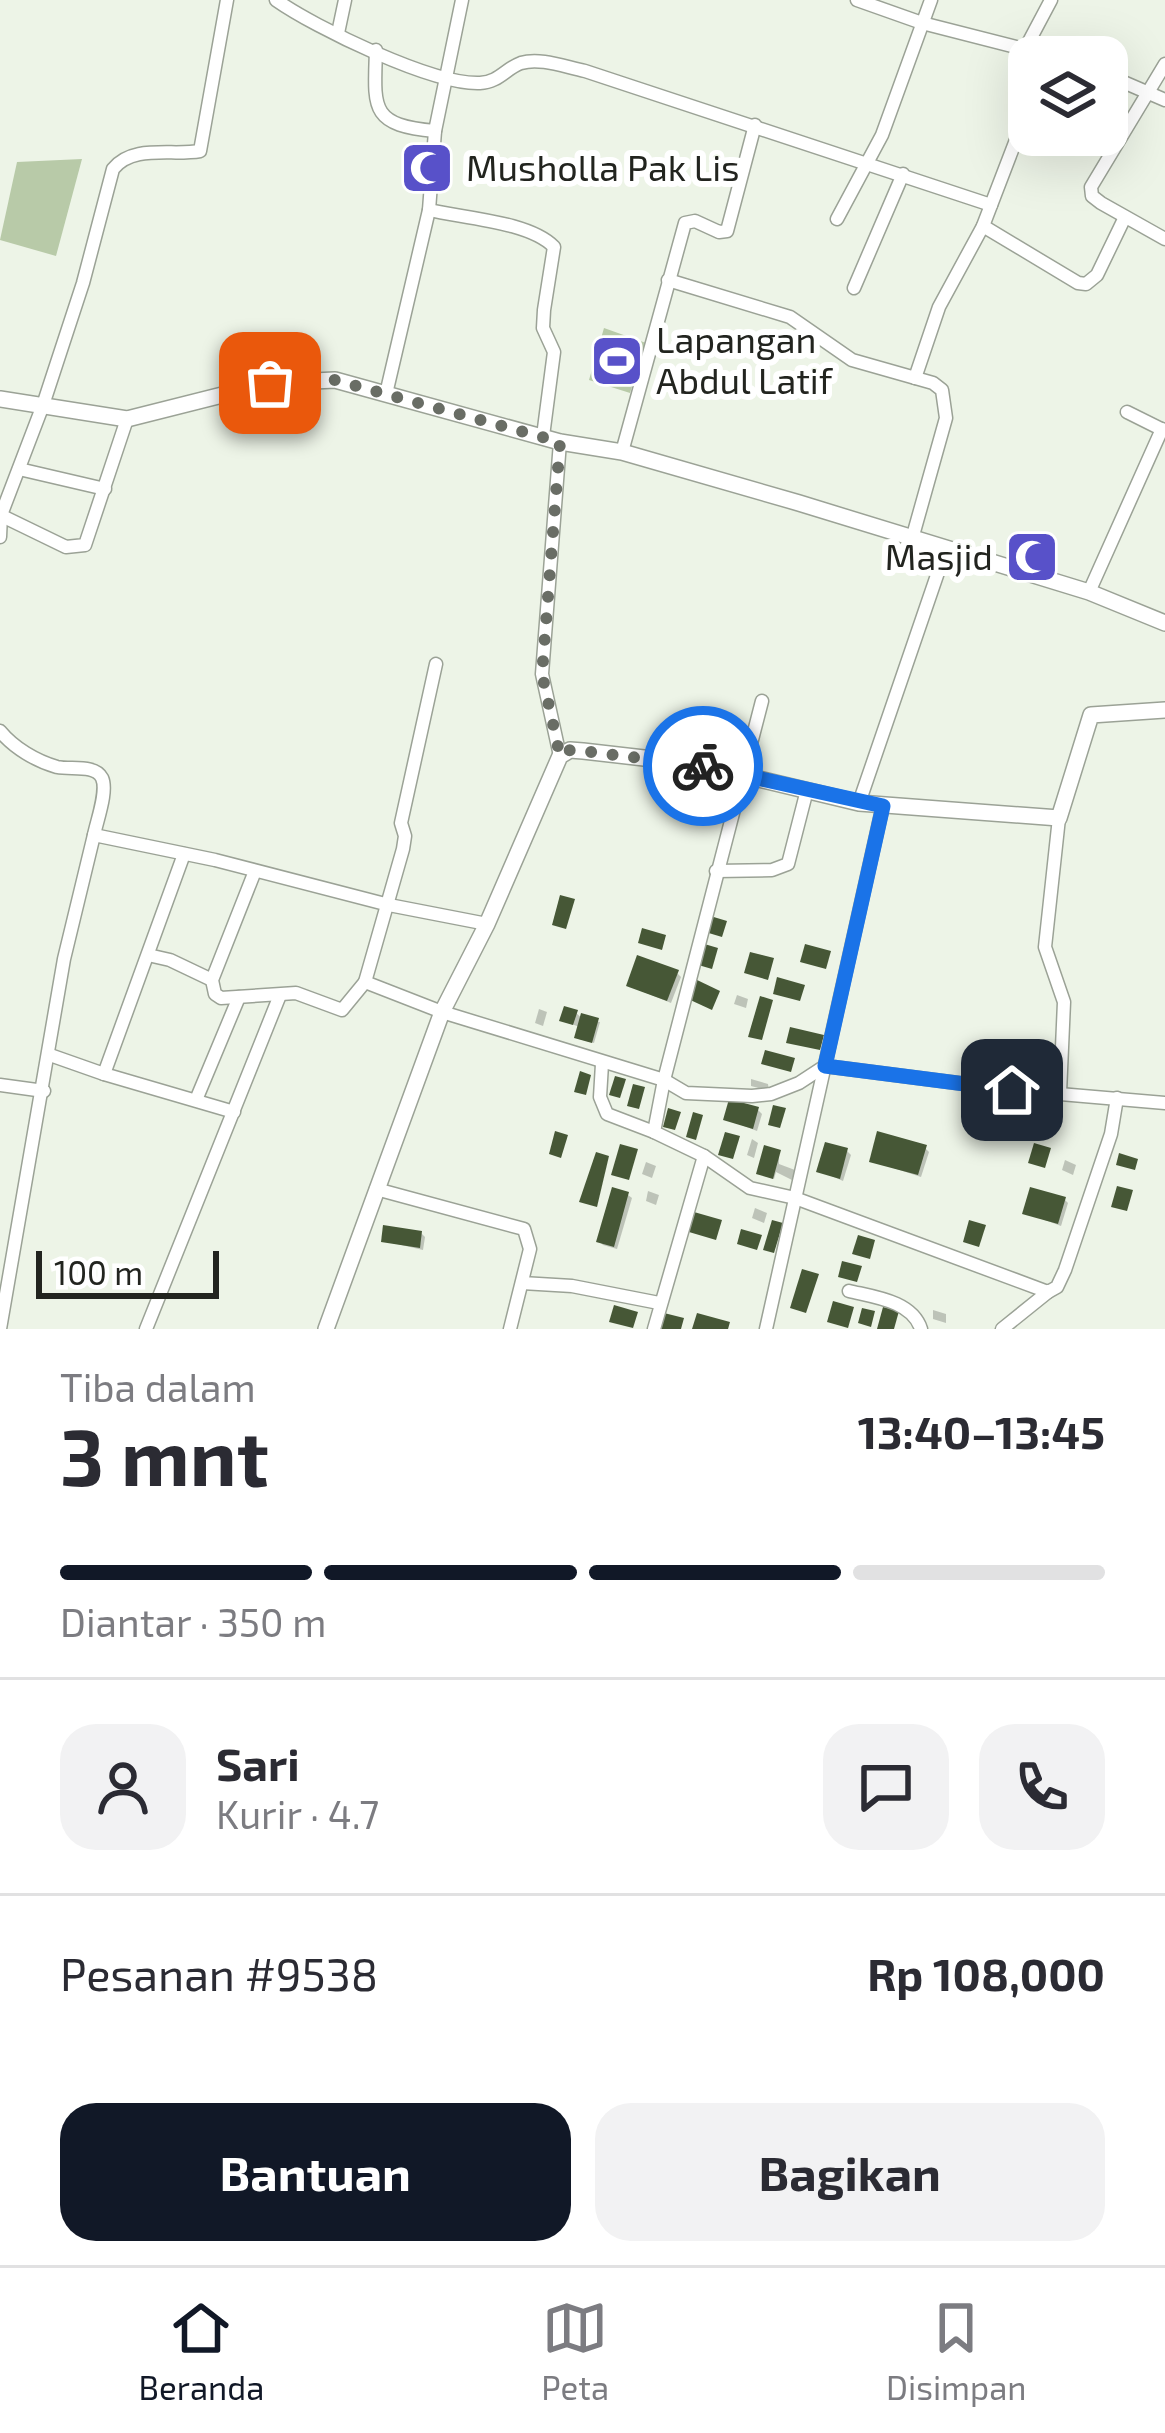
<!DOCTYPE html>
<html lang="id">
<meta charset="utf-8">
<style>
:root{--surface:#fff;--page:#f2f2f3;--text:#2b2b33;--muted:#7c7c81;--line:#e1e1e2;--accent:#111827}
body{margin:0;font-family:"Exo 2",sans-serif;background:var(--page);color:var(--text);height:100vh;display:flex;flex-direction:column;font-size:45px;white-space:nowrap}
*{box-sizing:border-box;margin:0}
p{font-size:39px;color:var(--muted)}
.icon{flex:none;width:66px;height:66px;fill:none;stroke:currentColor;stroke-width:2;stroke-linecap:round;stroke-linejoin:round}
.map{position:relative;height:1329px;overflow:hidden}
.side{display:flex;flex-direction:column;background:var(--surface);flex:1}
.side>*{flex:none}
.tools{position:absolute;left:1008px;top:36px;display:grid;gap:24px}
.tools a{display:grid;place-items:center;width:120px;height:120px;border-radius:24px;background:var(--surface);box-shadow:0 12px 48px #0002;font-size:60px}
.scale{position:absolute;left:36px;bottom:30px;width:183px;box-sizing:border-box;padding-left:12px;border:6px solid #22241f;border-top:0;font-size:33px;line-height:42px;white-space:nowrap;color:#22241f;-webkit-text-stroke:9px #fff;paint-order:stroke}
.pin{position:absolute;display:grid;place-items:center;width:102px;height:102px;color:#fff;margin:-51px;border-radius:24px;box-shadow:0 6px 18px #0006}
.courier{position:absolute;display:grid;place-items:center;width:120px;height:120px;margin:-60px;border:9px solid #1a73e8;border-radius:50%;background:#fff;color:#222;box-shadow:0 3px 15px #0007}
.headline em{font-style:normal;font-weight:700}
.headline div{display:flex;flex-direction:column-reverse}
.headline{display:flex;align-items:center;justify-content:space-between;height:204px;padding:0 60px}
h1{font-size:78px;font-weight:700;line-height:90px}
.bar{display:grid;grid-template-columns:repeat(4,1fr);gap:18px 12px;align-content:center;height:144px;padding:0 60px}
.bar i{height:15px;border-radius:9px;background:var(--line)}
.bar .selected{background:var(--accent)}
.bar p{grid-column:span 4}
.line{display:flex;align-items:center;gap:30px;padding:0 60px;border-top:3px solid var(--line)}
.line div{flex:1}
.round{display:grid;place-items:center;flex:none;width:126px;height:126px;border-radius:36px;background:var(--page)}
.primary-button{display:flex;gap:24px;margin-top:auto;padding:24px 60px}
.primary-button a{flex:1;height:138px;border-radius:36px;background:var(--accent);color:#fff;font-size:48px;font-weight:700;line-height:138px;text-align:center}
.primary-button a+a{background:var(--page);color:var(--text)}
.tab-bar{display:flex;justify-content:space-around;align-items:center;height:168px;border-top:3px solid var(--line);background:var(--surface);font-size:33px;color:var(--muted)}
.tab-bar a{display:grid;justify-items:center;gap:6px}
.tab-bar .selected{color:var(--accent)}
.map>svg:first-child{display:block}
.green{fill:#b8caa8}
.shadow{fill:#0003}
.building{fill:#465736}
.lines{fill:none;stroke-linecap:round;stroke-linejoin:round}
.minor-casing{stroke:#9ba296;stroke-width:15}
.tertiary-casing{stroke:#9ba296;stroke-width:18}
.minor{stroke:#fff;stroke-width:12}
.tertiary{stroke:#fff;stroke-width:15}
.done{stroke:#696d65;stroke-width:12;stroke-dasharray:0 21.6}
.route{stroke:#1a73e8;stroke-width:15}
.labels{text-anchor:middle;stroke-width:12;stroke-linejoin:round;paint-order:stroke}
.poi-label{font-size:36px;fill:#22241f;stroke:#fff;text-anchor:start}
</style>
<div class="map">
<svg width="1165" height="1329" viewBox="0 0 1165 1329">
<rect width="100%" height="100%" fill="#edf4e7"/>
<!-- green -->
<g class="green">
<path d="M 82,159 L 56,256 L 0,240 L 17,162 Z"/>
<path d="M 604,328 L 646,343 L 630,393 L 589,380 Z"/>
</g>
<!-- shadow -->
<g class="shadow">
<path d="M 677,973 L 681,977 L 671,1003 L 629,986 Z"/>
<path d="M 737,995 L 748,999 L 746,1008 L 734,1004 Z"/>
<path d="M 539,1009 L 547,1012 L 543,1026 L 535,1023 Z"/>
<path d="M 576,1013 L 583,1019 L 600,1022 L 594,1043 L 579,1039 L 580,1027 L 565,1022 Z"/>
<path d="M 751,1079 L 768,1084 L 769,1091 L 751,1086 Z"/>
<path d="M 758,1110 L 762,1114 L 757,1131 L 726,1119 Z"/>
<path d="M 752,1139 L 758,1143 L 754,1158 L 747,1155 Z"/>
<path d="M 925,1148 L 929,1152 L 921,1177 L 872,1161 Z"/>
<path d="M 847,1151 L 851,1155 L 843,1181 L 820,1171 Z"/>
<path d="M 779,1153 L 779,1164 L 795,1170 L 792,1180 L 776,1172 L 774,1179 L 761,1175 Z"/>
<path d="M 1065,1160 L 1076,1165 L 1073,1175 L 1062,1170 Z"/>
<path d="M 646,1162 L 656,1166 L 652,1178 L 642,1174 Z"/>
<path d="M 648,1191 L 659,1195 L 656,1205 L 646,1201 Z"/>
<path d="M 628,1195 L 632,1198 L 617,1249 L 603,1245 L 599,1241 Z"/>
<path d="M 1064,1199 L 1068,1203 L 1061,1226 L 1026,1213 Z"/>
<path d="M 755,1208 L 767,1213 L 764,1223 L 752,1218 Z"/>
<path d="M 421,1233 L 425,1237 L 423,1250 L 384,1241 Z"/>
<path d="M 933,1310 L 946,1314 L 946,1323 L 933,1319 Z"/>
</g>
<!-- building -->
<g class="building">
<path d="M 560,895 L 575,899 L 566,929 L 552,925 Z"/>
<path d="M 707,915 L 727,921 L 722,937 L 702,931 Z"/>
<path d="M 642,928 L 666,935 L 662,950 L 638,943 Z"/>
<path d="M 701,943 L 718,948 L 712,969 L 695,964 Z"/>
<path d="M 805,944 L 831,951 L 826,969 L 800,962 Z"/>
<path d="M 750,952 L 774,958 L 768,980 L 744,973 Z"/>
<path d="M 637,955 L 679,970 L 667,1001 L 626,986 Z"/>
<path d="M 777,977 L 805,985 L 800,1001 L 773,994 Z"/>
<path d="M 695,979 L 720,991 L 712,1010 L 686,998 Z"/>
<path d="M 760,996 L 773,1000 L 762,1040 L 748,1037 Z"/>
<path d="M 564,1006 L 578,1010 L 573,1025 L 559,1021 Z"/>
<path d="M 581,1013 L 599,1018 L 592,1043 L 574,1038 Z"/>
<path d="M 790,1027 L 824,1035 L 820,1050 L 786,1043 Z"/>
<path d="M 765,1050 L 795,1058 L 791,1072 L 761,1064 Z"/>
<path d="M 580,1071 L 591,1075 L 586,1095 L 574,1092 Z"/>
<path d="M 615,1076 L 626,1079 L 620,1098 L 609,1095 Z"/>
<path d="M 633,1084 L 645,1087 L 639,1109 L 627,1106 Z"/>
<path d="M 729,1099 L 759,1107 L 753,1129 L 723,1120 Z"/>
<path d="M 773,1105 L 786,1108 L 780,1128 L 768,1125 Z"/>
<path d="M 668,1108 L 681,1112 L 675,1130 L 663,1127 Z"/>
<path d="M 693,1112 L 703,1115 L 696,1140 L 686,1137 Z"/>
<path d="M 555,1131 L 568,1135 L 561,1158 L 549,1154 Z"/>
<path d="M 877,1131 L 927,1145 L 918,1175 L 869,1162 Z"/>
<path d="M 725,1132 L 740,1136 L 733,1159 L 718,1155 Z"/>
<path d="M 825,1142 L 848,1148 L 840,1179 L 816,1172 Z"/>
<path d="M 1034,1143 L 1051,1148 L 1045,1168 L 1028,1163 Z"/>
<path d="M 620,1144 L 638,1149 L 629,1180 L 611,1175 Z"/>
<path d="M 764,1145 L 781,1150 L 773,1179 L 756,1174 Z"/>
<path d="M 596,1152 L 609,1156 L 597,1207 L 579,1202 Z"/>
<path d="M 1119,1153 L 1138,1159 L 1135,1170 L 1116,1165 Z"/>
<path d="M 1117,1186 L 1133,1190 L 1127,1211 L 1111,1207 Z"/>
<path d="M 612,1187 L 629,1192 L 614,1247 L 596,1242 Z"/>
<path d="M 1030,1187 L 1066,1197 L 1058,1224 L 1022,1214 Z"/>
<path d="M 694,1212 L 722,1220 L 716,1240 L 689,1232 Z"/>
<path d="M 772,1220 L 783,1223 L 774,1253 L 763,1250 Z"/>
<path d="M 969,1220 L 986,1225 L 979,1247 L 963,1242 Z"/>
<path d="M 383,1225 L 422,1231 L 420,1248 L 381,1242 Z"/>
<path d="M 741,1229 L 762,1235 L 757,1250 L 737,1244 Z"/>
<path d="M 858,1235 L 875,1240 L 870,1259 L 852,1254 Z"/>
<path d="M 842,1261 L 862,1266 L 857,1282 L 838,1277 Z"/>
<path d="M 802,1269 L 819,1274 L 806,1313 L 790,1308 Z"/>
<path d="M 833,1301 L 854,1307 L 848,1328 L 827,1322 Z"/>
<path d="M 614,1305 L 638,1312 L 633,1328 L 609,1322 Z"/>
<path d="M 883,1307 L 899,1311 L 894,1329 L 877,1329 Z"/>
<path d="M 862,1308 L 875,1311 L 871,1327 L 858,1323 Z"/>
<path d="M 664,1313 L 684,1318 L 681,1329 L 659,1329 Z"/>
<path d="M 697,1313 L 730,1322 L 728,1329 L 692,1329 Z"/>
</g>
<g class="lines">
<!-- minor casing -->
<g class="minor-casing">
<g id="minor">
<path d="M 276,0 C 316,28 433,85 480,83 C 499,82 505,69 521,63 C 540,57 565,67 585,71 L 991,205"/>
<path d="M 857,0 L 922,23 L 1055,57"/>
<path d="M 338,33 L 345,0"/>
<path d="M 1025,49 L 1051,0"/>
<path d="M 376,50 C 374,109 370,125 435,131"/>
<path d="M 1165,64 L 1091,187 L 1092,196 L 1101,203 L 1165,239"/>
<path d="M 1107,75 L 1165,100"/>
<path d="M 429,210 C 464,218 530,222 554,247 L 544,310 L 543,328 L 554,352 L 543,436"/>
<path d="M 837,219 L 882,135 L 931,0"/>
<path d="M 983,226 L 1078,283 L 1086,284 L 1097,275 L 1125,217"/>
<path d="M 668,280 L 790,317 L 852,360 L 933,383 L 942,390 L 946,418 L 912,539"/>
<path d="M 854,288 L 903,174"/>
<path d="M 915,378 L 939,307 L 983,226 L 1029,106"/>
<path d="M 386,394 L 429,210 L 435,131 L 462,0"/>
<path d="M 1127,412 L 1165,431"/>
<path d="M 560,442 L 542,674 L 560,756"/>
<path d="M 622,452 L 685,223 L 695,221 L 719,232 L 727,231 L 755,125"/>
<path d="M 19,469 L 105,489"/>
<path d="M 0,515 L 66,547 L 85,545 L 127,419"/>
<path d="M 0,537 L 1,515 L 43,405 L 83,283 L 113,169 C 133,144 172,156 200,151 L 227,0"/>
<path d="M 1089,592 L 1162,429"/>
<path d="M 436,664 L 401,823 L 405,836 L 403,849 L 365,982 L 442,1012 L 664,1080 L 686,1093 L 752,1096 L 771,1094 L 799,1083 L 825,1066 L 1012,1090 L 1165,1103"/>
<path d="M 762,701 L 664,1080 L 654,1132 L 704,1156 L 750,1188 L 795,1198 L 1048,1292 L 1057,1287 L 1065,1270 L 1111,1134 L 1117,1098"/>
<path d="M 0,731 C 14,748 36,761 57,767 C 71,770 95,764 102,778 C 108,791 97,820 94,835"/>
<path d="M 859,803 L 946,549"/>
<path d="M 1059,818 L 1045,947 L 1064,1002 L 1060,1093"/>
<path d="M 184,854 L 104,1074 L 234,1112"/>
<path d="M 255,871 L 212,980 L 215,994 L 221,998 L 296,993 L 342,1010 L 365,982"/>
<path d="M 716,871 L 772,870 L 788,864 L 807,790"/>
<path d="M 148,955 L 170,960 L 212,980"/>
<path d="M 50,1055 L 104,1074"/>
<path d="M 602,1064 L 600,1097 L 607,1114 L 654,1132"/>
<path d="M 0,1085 L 44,1091"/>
<path d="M 196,1100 L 239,997"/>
<path d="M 376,1189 L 524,1229 L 530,1249 L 510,1329"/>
<path d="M 522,1283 L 572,1286 L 659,1303"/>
<path d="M 849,1291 C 874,1297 912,1301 921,1329"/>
<path d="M 0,1329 L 64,959 L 94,835 L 215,860 L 389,905 L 487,924"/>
<path d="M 146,1329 L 280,995"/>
<path d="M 654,1329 L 704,1156"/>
<path d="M 766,1329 L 883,805"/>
<path d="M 1002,1329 L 1048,1292"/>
</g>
</g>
<!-- tertiary casing -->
<g class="tertiary-casing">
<g id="tertiary">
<path d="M 0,399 L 127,419 L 270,383 L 335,380 L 560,442 L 622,452 L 799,503 L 1089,592 L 1165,623"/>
<path d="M 326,1329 L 442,1012 L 487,924 L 560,756 L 570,750 L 583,751 L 696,764 L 859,803 L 1059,818 L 1091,715 L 1165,710"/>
</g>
</g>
<!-- minor -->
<use href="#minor" class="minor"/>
<!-- tertiary -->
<use href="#tertiary" class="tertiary"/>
</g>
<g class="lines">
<!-- done -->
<path class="done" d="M 270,383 L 335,380 L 560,442 L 542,674 L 560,756 L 570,750 L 583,751 L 703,766"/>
<!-- route -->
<path class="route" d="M 703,766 L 883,806 L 825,1066 L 1012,1090"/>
</g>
<!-- icons -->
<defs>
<g id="mosque-square" transform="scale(2.7)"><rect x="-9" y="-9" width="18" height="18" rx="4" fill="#5851c9" stroke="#fff"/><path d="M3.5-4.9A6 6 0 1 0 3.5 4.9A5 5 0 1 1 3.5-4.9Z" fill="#fff"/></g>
<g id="stadium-square" transform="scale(2.7)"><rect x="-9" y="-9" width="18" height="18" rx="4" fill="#5851c9" stroke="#fff"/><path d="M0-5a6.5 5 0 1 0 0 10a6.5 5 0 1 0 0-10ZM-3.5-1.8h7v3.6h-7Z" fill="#fff"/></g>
</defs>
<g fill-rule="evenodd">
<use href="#mosque-square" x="427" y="168"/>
<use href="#stadium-square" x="617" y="361"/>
<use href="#mosque-square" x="1032" y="557"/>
</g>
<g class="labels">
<!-- poi labels -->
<g class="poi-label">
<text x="466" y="181">Musholla Pak Lis</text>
<text x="656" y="353">Lapangan<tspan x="656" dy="41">Abdul Latif</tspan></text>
<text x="993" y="570" text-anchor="end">Masjid</text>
</g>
</g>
</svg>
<div class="tools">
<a><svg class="icon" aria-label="layers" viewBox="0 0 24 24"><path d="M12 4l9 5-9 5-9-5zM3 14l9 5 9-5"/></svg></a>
</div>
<div class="scale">100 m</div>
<div class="pin" style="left:270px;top:383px;background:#ea580c"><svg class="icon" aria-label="bag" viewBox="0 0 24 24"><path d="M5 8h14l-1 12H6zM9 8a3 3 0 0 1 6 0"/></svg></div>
<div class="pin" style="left:1012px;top:1090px;background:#1f2937"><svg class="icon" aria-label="home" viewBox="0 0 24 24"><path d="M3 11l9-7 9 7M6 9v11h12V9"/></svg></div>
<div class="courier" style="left:703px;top:766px"><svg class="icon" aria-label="bike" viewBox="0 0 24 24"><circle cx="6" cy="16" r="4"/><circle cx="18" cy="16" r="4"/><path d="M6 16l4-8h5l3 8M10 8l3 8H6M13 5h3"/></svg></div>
</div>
<section class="side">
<div class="headline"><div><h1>3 mnt</h1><p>Tiba dalam</p></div><em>13:40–13:45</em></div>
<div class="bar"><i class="selected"></i><i class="selected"></i><i class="selected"></i><i></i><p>Diantar · 350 m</p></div>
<div class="line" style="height:216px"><a class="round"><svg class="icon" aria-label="person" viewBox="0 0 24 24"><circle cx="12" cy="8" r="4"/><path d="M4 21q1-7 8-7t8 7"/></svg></a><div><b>Sari</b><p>Kurir · 4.7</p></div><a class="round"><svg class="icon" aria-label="chat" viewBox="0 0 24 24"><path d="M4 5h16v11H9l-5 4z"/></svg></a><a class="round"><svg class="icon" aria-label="phone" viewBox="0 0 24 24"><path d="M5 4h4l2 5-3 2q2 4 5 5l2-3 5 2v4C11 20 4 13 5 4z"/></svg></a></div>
<div class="line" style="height:156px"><div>Pesanan #9538</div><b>Rp 108,000</b></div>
<div class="primary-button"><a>Bantuan</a><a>Bagikan</a></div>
</section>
<nav class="tab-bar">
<a class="selected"><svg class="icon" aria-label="home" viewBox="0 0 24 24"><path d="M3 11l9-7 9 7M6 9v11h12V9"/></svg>Beranda</a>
<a><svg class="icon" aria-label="map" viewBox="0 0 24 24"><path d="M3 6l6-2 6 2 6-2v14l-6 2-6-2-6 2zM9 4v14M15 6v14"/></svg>Peta</a>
<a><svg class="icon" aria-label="saved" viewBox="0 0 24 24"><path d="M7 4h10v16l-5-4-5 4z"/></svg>Disimpan</a>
</nav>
